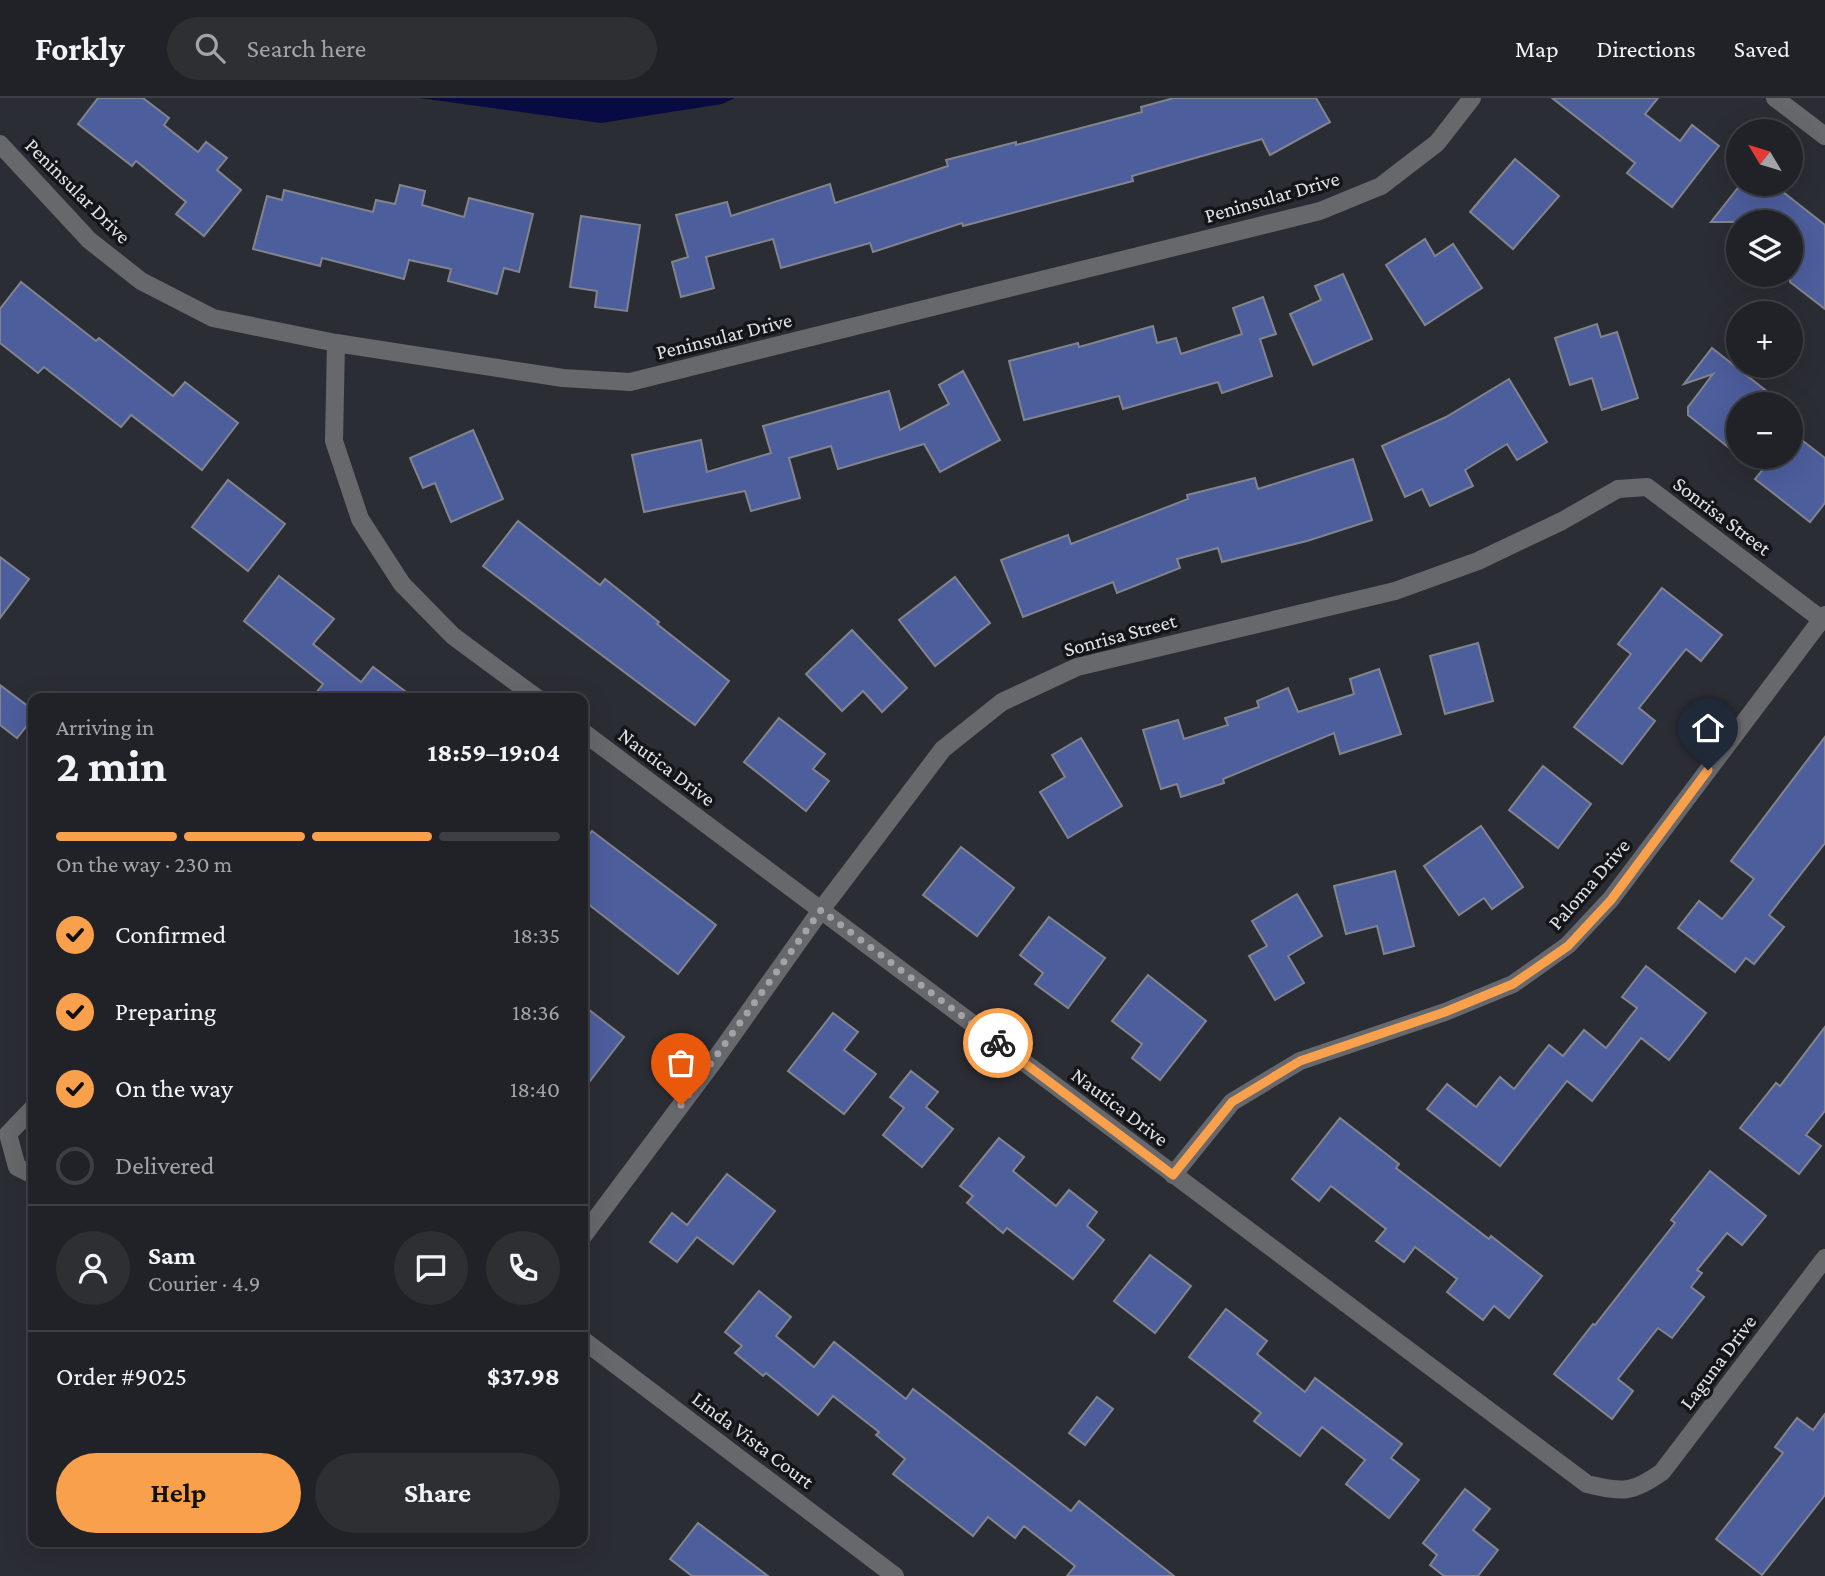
<!DOCTYPE html>
<meta charset="utf-8">
<style>
:root{--surface:#202227;--page:#2d2f33;--text:#f1f3f6;--muted:#a2a4a7;--line:#3d3f44;--accent:#f9a04c}
body{margin:0;font-family:"Crimson Pro",serif;background:var(--page);color:var(--text);height:100vh;display:flex;flex-direction:column;font-size:26px;white-space:nowrap}
*{box-sizing:border-box;margin:0}
p{font-size:23px;color:var(--muted)}
.icon{flex:none;width:38px;height:38px;fill:none;stroke:currentColor;stroke-width:2;stroke-linecap:round;stroke-linejoin:round}
.map{position:relative;flex:1;overflow:hidden}
.details{position:absolute;left:28px;top:595px;width:560px;height:854px;display:flex;flex-direction:column;background:var(--surface);border-radius:14px;box-shadow:0 7px 28px #0002,0 0 0 2px var(--line)}
.details>*{flex:none}
.needle{width:46px;rotate:308deg}
.buttons{position:absolute;left:1726px;top:21px;display:grid;gap:14px}
.buttons a{display:grid;place-items:center;width:77px;height:77px;border-radius:50%;background:var(--surface);box-shadow:0 7px 28px #0002,0 0 0 2px var(--line);font-size:35px}
.pin{position:absolute;display:grid;place-items:center;width:60px;height:60px;color:#fff;margin:-72px -30px;border-radius:50% 50% 50% 0;rotate:-45deg;box-shadow:0 0 7px #0007}
.pin .icon{rotate:45deg}
.courier{position:absolute;display:grid;place-items:center;width:70px;height:70px;margin:-35px;border:5px solid #f9a04c;border-radius:50%;background:#fff;color:#222;box-shadow:0 2px 9px #0007}
.head em{font-style:normal;font-weight:700}
.head div{display:flex;flex-direction:column-reverse}
.head{display:flex;align-items:center;justify-content:space-between;height:119px;padding:0 28px}
h1{font-size:46px;font-weight:700;line-height:52px}
.bar{display:grid;grid-template-columns:repeat(4,1fr);gap:10px 7px;align-content:center;height:84px;padding:0 28px}
.bar i{height:9px;border-radius:5px;background:var(--line)}
.bar .current{background:var(--accent)}
.bar p{grid-column:span 4}
.line{display:flex;align-items:center;gap:18px;padding:0 28px;border-top:2px solid var(--line)}
.line div{flex:1}
.round{display:grid;place-items:center;flex:none;width:74px;height:74px;border-radius:37px;background:var(--page)}
ol{padding:0 28px;list-style:none}
li{display:flex;align-items:center;gap:21px;height:77px}
li p{margin-inline-start:auto}
li .icon{padding:7px;border-radius:50%;background:var(--accent);color:#111;stroke-width:4}
li:last-child{color:var(--muted)}
li i{width:38px;height:38px;border:4px solid var(--line);border-radius:50%}
.button{display:flex;gap:14px;margin-top:auto;padding:14px 28px}
.button a{flex:1;height:80px;border-radius:42px;background:var(--accent);color:#111;font-size:28px;font-weight:700;line-height:80px;text-align:center}
.button a+a{background:var(--page);color:var(--text)}
header{display:flex;align-items:center;gap:42px;box-sizing:border-box;height:98px;padding:0 35px;background:var(--surface);border-bottom:2px solid var(--line)}
header strong{font-size:33px}
nav{display:flex;gap:38px;margin-inline-start:auto;font-size:24px}
.search{width:490px;height:63px;background:var(--page);display:flex;align-items:center;gap:18px;box-sizing:border-box;padding:0 24px;border-radius:38px;color:var(--muted);font-size:26px}
.map>svg:first-child{display:block}
.water{fill:#080a43}
.building{fill:#4d5e9d;stroke:#82848d;stroke-width:2}
.lines{fill:none;stroke-linecap:round;stroke-linejoin:round}
.minor{stroke:#67686c;stroke-width:18}
.done{stroke:#a2a3a9;stroke-width:7;stroke-dasharray:0 12.6}
.route{stroke:#f9a04c;stroke-width:9}
.labels{text-anchor:middle;stroke-width:7;stroke-linejoin:round;paint-order:stroke}
.street-label{font-size:21px;fill:#e2e3e8;stroke:#141518}
</style>
<header>
<strong>Forkly</strong>
<div class="search"><svg class="icon" aria-label="search" viewBox="0 0 24 24"><circle cx="10" cy="10" r="6"/><path d="M15 15l6 6"/></svg>Search here</div>
<nav><a>Map</a><a>Directions</a><a>Saved</a></nav>
</header>
<div class="map">
<svg width="1825" height="1478" viewBox="0 0 1825 1478">
<rect width="100%" height="100%" fill="#2b2d34"/>
<!-- water -->
<path class="water" d="M 420,0 L 735,0 L 722,6 L 601,25 Z"/>
<!-- building -->
<g class="building">
<path d="M 98,0 L 143,0 L 169,20 L 164,27 L 198,54 L 206,44 L 227,60 L 217,72 L 241,92 L 204,138 L 176,116 L 186,104 L 136,63 L 132,68 L 78,26 Z"/>
<path d="M 1174,0 L 1316,0 L 1330,24 L 1270,57 L 1262,41 L 1132,78 L 1133,83 L 963,128 L 962,125 L 873,154 L 870,145 L 781,170 L 773,141 L 706,159 L 714,190 L 681,199 L 672,164 L 688,159 L 676,117 L 727,104 L 731,118 L 830,86 L 835,105 L 948,68 L 946,62 L 1016,44 L 1016,47 L 1142,14 L 1141,9 Z"/>
<path d="M 1552,0 L 1658,0 L 1645,16 L 1680,43 L 1692,27 L 1719,48 L 1672,109 L 1627,75 L 1635,65 Z"/>
<path d="M 1515,61 L 1559,98 L 1513,151 L 1470,114 Z"/>
<path d="M 1741,86 L 1773,86 L 1825,127 L 1825,211 L 1790,184 L 1790,124 L 1711,124 Z"/>
<path d="M 400,87 L 425,93 L 422,107 L 464,119 L 469,100 L 533,116 L 519,174 L 504,170 L 497,196 L 448,183 L 451,171 L 409,162 L 404,181 L 322,160 L 320,168 L 253,151 L 267,98 L 282,102 L 284,92 L 373,114 L 376,102 L 395,106 Z"/>
<path d="M 581,118 L 640,127 L 627,213 L 595,209 L 597,193 L 570,189 Z"/>
<path d="M 1425,141 L 1435,158 L 1453,146 L 1482,190 L 1425,227 L 1386,167 Z"/>
<path d="M 1343,176 L 1372,241 L 1313,267 L 1290,216 L 1321,202 L 1315,188 Z"/>
<path d="M 21,184 L 96,243 L 99,240 L 173,298 L 185,284 L 238,325 L 202,372 L 131,317 L 121,329 L 44,269 L 38,275 L 0,245 L 0,211 Z"/>
<path d="M 1263,199 L 1276,236 L 1260,241 L 1272,278 L 1222,295 L 1218,284 L 1123,311 L 1119,298 L 1024,322 L 1009,263 L 1078,245 L 1079,249 L 1153,228 L 1157,245 L 1176,240 L 1181,256 L 1242,236 L 1233,210 Z"/>
<path d="M 1597,226 L 1601,239 L 1617,234 L 1638,300 L 1602,312 L 1592,280 L 1570,287 L 1555,240 Z"/>
<path d="M 1712,250 L 1783,306 L 1738,306 L 1738,357 L 1688,317 L 1688,309 L 1713,276 L 1684,286 Z"/>
<path d="M 963,273 L 1000,342 L 940,374 L 924,346 L 838,371 L 831,348 L 789,360 L 800,400 L 751,413 L 745,393 L 644,414 L 632,357 L 701,342 L 707,374 L 771,355 L 763,328 L 889,293 L 900,332 L 949,306 L 939,287 Z"/>
<path d="M 1509,281 L 1547,344 L 1517,362 L 1507,346 L 1465,372 L 1473,388 L 1430,408 L 1422,391 L 1405,399 L 1382,348 L 1446,319 Z"/>
<path d="M 473,332 L 503,401 L 451,424 L 435,385 L 423,390 L 410,360 Z"/>
<path d="M 1790,333 L 1825,360 L 1825,405 L 1810,424 L 1755,381 L 1773,359 L 1790,359 Z"/>
<path d="M 1353,361 L 1372,422 L 1307,443 L 1222,464 L 1218,450 L 1177,461 L 1180,470 L 1117,495 L 1113,484 L 1023,519 L 1001,462 L 1068,437 L 1071,446 L 1188,401 L 1187,397 L 1255,380 L 1258,391 Z"/>
<path d="M 228,382 L 285,426 L 248,473 L 192,429 Z"/>
<path d="M 518,423 L 600,487 L 605,481 L 659,524 L 657,526 L 729,583 L 695,627 L 483,468 Z"/>
<path d="M 0,459 L 29,481 L 0,520 Z"/>
<path d="M 279,478 L 334,521 L 313,546 L 361,584 L 373,569 L 414,600 L 312,600 L 323,586 L 244,523 Z"/>
<path d="M 955,479 L 990,525 L 935,568 L 899,522 Z"/>
<path d="M 1662,490 L 1722,537 L 1701,563 L 1686,551 L 1639,610 L 1655,623 L 1622,666 L 1574,629 L 1631,556 L 1618,546 Z"/>
<path d="M 852,532 L 907,590 L 882,614 L 863,593 L 842,613 L 806,576 Z"/>
<path d="M 1478,545 L 1493,603 L 1445,616 L 1430,558 Z"/>
<path d="M 1379,571 L 1401,636 L 1340,656 L 1334,635 L 1223,681 L 1224,685 L 1181,699 L 1177,686 L 1161,691 L 1143,632 L 1178,622 L 1184,641 L 1228,627 L 1225,620 L 1259,609 L 1257,603 L 1288,590 L 1298,614 L 1354,596 L 1350,581 Z"/>
<path d="M 0,587 L 33,612 L 33,620 L 17,640 L 0,627 Z"/>
<path d="M 779,620 L 825,656 L 813,671 L 829,683 L 806,713 L 744,664 Z"/>
<path d="M 1825,639 L 1825,745 L 1769,817 L 1784,829 L 1754,866 L 1746,860 L 1735,874 L 1678,830 L 1699,803 L 1722,821 L 1754,781 L 1731,763 Z"/>
<path d="M 1081,640 L 1122,708 L 1068,740 L 1040,694 L 1065,679 L 1052,657 Z"/>
<path d="M 1543,668 L 1591,706 L 1558,750 L 1509,712 Z"/>
<path d="M 1481,728 L 1523,789 L 1492,811 L 1484,800 L 1459,817 L 1424,768 Z"/>
<path d="M 592,733 L 716,827 L 678,876 L 583,802 L 583,745 Z"/>
<path d="M 961,749 L 1014,790 L 977,838 L 923,797 Z"/>
<path d="M 1395,773 L 1414,848 L 1384,856 L 1377,828 L 1346,836 L 1334,788 Z"/>
<path d="M 1297,796 L 1322,838 L 1288,858 L 1304,885 L 1275,902 L 1249,858 L 1267,848 L 1252,823 Z"/>
<path d="M 1049,819 L 1105,860 L 1068,910 L 1035,886 L 1043,875 L 1020,857 Z"/>
<path d="M 1646,868 L 1706,915 L 1669,962 L 1641,940 L 1592,1003 L 1567,983 L 1500,1068 L 1427,1011 L 1447,986 L 1476,1009 L 1500,979 L 1514,991 L 1549,947 L 1563,958 L 1584,932 L 1606,950 L 1637,910 L 1622,899 Z"/>
<path d="M 1148,877 L 1206,923 L 1160,982 L 1132,960 L 1142,946 L 1112,923 Z"/>
<path d="M 583,907 L 624,939 L 583,992 Z"/>
<path d="M 833,915 L 858,934 L 844,952 L 876,976 L 844,1016 L 788,973 Z"/>
<path d="M 1825,929 L 1825,1013 L 1806,1037 L 1821,1048 L 1799,1076 L 1740,1030 L 1776,985 L 1780,988 Z"/>
<path d="M 911,973 L 938,994 L 926,1009 L 953,1031 L 922,1069 L 883,1037 L 904,1010 L 890,999 Z"/>
<path d="M 1340,1020 L 1399,1066 L 1396,1070 L 1489,1141 L 1491,1138 L 1542,1178 L 1509,1220 L 1494,1208 L 1483,1222 L 1447,1194 L 1457,1181 L 1415,1149 L 1404,1164 L 1376,1143 L 1386,1131 L 1331,1088 L 1319,1103 L 1292,1081 Z"/>
<path d="M 999,1040 L 1024,1059 L 1013,1073 L 1056,1108 L 1069,1092 L 1097,1114 L 1087,1128 L 1104,1142 L 1073,1181 L 1007,1130 L 1003,1135 L 967,1105 L 973,1098 L 960,1088 Z"/>
<path d="M 1710,1073 L 1766,1118 L 1742,1147 L 1727,1135 L 1697,1172 L 1702,1175 L 1691,1189 L 1704,1199 L 1672,1240 L 1658,1230 L 1618,1281 L 1633,1293 L 1612,1321 L 1554,1276 L 1593,1226 L 1595,1227 L 1675,1125 L 1671,1122 Z"/>
<path d="M 727,1076 L 775,1113 L 733,1166 L 697,1139 L 677,1164 L 650,1144 L 672,1115 L 687,1127 Z"/>
<path d="M 1150,1157 L 1191,1188 L 1155,1235 L 1114,1203 Z"/>
<path d="M 759,1193 L 791,1219 L 776,1238 L 814,1269 L 834,1244 L 906,1301 L 913,1291 L 1071,1413 L 1079,1403 L 1174,1478 L 1067,1478 L 1075,1468 L 1024,1428 L 1015,1440 L 988,1419 L 973,1438 L 893,1376 L 905,1361 L 876,1337 L 879,1334 L 833,1298 L 818,1317 L 766,1275 L 763,1278 L 735,1255 L 742,1248 L 725,1234 Z"/>
<path d="M 1226,1211 L 1267,1243 L 1257,1256 L 1305,1294 L 1315,1280 L 1402,1346 L 1391,1360 L 1419,1382 L 1389,1420 L 1346,1386 L 1365,1362 L 1322,1329 L 1300,1358 L 1254,1323 L 1261,1315 L 1189,1259 Z"/>
<path d="M 1097,1299 L 1113,1311 L 1085,1347 L 1069,1335 Z"/>
<path d="M 1825,1316 L 1825,1397 L 1762,1477 L 1716,1441 L 1783,1355 L 1775,1349 L 1797,1320 L 1813,1332 Z"/>
<path d="M 1465,1391 L 1490,1411 L 1473,1432 L 1498,1452 L 1478,1478 L 1444,1478 L 1430,1467 L 1437,1457 L 1423,1445 Z"/>
<path d="M 698,1425 L 768,1478 L 692,1478 L 670,1461 Z"/>
</g>
<g class="lines">
<!-- minor -->
<g class="minor">
<path d="M 1775,0 L 1825,38"/>
<path d="M 0,46 L 89,142 L 141,183 L 213,220 L 336,245 L 563,280 L 630,284 L 1320,113 L 1381,88 L 1437,45 L 1472,0"/>
<path d="M 336,245 L 334,343 L 360,421 L 402,486 L 453,538 L 537,600"/>
<path d="M 583,634 L 1587,1386 C 1623,1394 1631,1396 1662,1374 L 1825,1160"/>
<path d="M 33,1010 L 8,1036 L 17,1069 L 33,1077"/>
<path d="M 1173,1077 L 1232,1004 L 1300,963 L 1445,914 L 1513,886 L 1568,847 L 1611,801 L 1825,517"/>
<path d="M 583,1138 L 714,963 L 821,812 L 943,651 L 1002,604 L 1077,569 L 1395,493 L 1478,463 L 1562,423 L 1618,391 L 1647,389 L 1821,521"/>
<path d="M 583,1242 L 895,1478"/>
</g>
</g>
<g class="lines">
<!-- done -->
<path class="done" d="M 681,1007 L 821,812 L 998,945"/>
<!-- route -->
<path class="route" d="M 998,945 L 1173,1077 L 1232,1004 L 1300,963 L 1445,914 L 1513,886 L 1568,848 L 1611,802 L 1708,672"/>
</g>
<g class="labels">
<!-- street labels -->
<g class="street-label">
<text transform="translate(78 93) rotate(45)" y="7">Peninsular Drive</text>
<text transform="translate(1272 99) rotate(-16)" y="7">Peninsular Drive</text>
<text transform="translate(724 238) rotate(-14)" y="7">Peninsular Drive</text>
<text transform="translate(1722 418) rotate(37)" y="7">Sonrisa Street</text>
<text transform="translate(1120 537) rotate(-15)" y="7">Sonrisa Street</text>
<text transform="translate(667 669) rotate(37)" y="7">Nautica Drive</text>
<text transform="translate(1589 786) rotate(-49)" y="7">Paloma Drive</text>
<text transform="translate(1120 1009) rotate(37)" y="7">Nautica Drive</text>
<text transform="translate(1718 1264) rotate(-53)" y="7">Laguna Drive</text>
<text transform="translate(753 1342) rotate(37)" y="7">Linda Vista Court</text>
</g>
</g>
</svg>
<div class="buttons">
<a><svg class="needle" viewBox="-14 -14 28 28"><path d="M0-13l5 13h-10z" fill="#e53935"/><path d="M0 13l5-13h-10z" fill="#a2a4a7"/></svg></a>
<a><svg class="icon" aria-label="layers" viewBox="0 0 24 24"><path d="M12 4l9 5-9 5-9-5zM3 14l9 5 9-5"/></svg></a>
<a>+</a>
<a>−</a>
</div>
<div class="pin" style="left:681px;top:1007px;background:#ea580c"><svg class="icon" aria-label="bag" viewBox="0 0 24 24"><path d="M5 8h14l-1 12H6zM9 8a3 3 0 0 1 6 0"/></svg></div>
<div class="pin" style="left:1708px;top:672px;background:#1f2937"><svg class="icon" aria-label="home" viewBox="0 0 24 24"><path d="M3 11l9-7 9 7M6 9v11h12V9"/></svg></div>
<div class="courier" style="left:998px;top:945px"><svg class="icon" aria-label="bike" viewBox="0 0 24 24"><circle cx="6" cy="16" r="4"/><circle cx="18" cy="16" r="4"/><path d="M6 16l4-8h5l3 8M10 8l3 8H6M13 5h3"/></svg></div>
<section class="details">
<div class="head"><div><h1>2 min</h1><p>Arriving in</p></div><em>18:59–19:04</em></div>
<div class="bar"><i class="current"></i><i class="current"></i><i class="current"></i><i></i><p>On the way · 230 m</p></div>
<ol>
<li><svg class="icon" aria-label="check" viewBox="0 0 24 24"><path d="M5 12l5 5 9-10"/></svg>Confirmed<p>18:35</p></li>
<li><svg class="icon" aria-label="check" viewBox="0 0 24 24"><path d="M5 12l5 5 9-10"/></svg>Preparing<p>18:36</p></li>
<li><svg class="icon" aria-label="check" viewBox="0 0 24 24"><path d="M5 12l5 5 9-10"/></svg>On the way<p>18:40</p></li>
<li><i></i>Delivered</li>
</ol>
<div class="line" style="height:126px"><a class="round"><svg class="icon" aria-label="person" viewBox="0 0 24 24"><circle cx="12" cy="8" r="4"/><path d="M4 21q1-7 8-7t8 7"/></svg></a><div><b>Sam</b><p>Courier · 4.9</p></div><a class="round"><svg class="icon" aria-label="chat" viewBox="0 0 24 24"><path d="M4 5h16v11H9l-5 4z"/></svg></a><a class="round"><svg class="icon" aria-label="phone" viewBox="0 0 24 24"><path d="M5 4h4l2 5-3 2q2 4 5 5l2-3 5 2v4C11 20 4 13 5 4z"/></svg></a></div>
<div class="line" style="height:91px"><div>Order #9025</div><b>$37.98</b></div>
<div class="button"><a>Help</a><a>Share</a></div>
</section>
</div>
